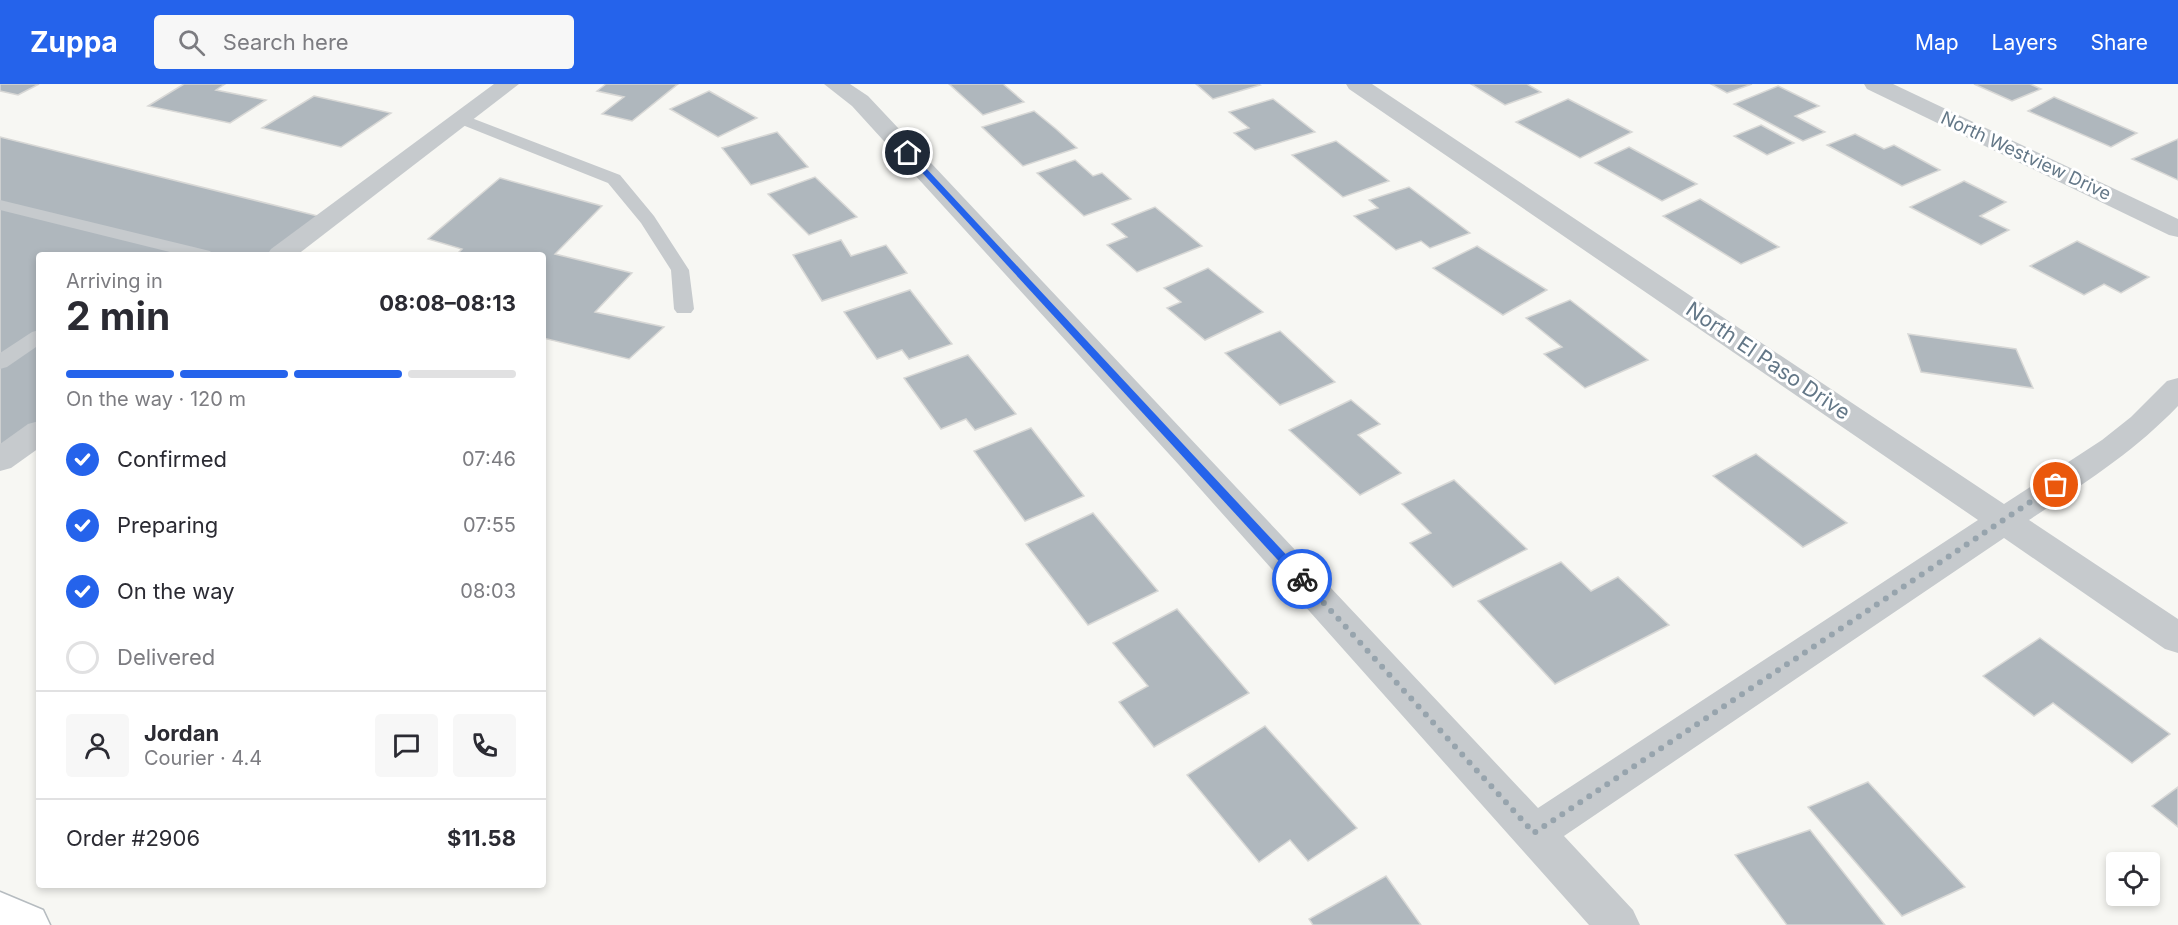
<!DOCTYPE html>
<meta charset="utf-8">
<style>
:root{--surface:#fff;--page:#f7f7f7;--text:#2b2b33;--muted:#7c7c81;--line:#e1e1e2;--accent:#2563eb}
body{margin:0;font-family:Inter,sans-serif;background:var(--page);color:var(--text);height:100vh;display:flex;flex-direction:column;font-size:22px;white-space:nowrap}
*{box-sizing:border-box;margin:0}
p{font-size:20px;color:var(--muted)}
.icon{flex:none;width:33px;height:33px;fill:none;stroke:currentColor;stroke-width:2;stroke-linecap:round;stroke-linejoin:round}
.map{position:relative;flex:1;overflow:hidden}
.side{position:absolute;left:36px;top:168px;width:510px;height:636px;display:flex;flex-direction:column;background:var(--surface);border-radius:6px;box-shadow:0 3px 9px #0003}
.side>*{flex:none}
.buttons{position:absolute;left:2106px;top:768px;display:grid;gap:12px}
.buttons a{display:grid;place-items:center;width:54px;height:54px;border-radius:6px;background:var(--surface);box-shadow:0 3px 9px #0003;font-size:30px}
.pin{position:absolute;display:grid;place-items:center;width:51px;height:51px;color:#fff;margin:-26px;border:3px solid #fff;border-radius:50%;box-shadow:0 2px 6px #0007}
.courier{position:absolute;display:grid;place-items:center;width:60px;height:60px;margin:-30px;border:4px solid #2563eb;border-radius:50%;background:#fff;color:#222;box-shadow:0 2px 8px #0007}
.overview em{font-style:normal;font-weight:700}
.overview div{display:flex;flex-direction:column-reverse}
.overview{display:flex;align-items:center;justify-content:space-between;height:102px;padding:0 30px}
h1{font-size:39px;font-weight:700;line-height:45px}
.bar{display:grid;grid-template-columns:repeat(4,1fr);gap:9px 6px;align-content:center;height:72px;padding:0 30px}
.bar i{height:8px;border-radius:4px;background:var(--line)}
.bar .active{background:var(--accent)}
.bar p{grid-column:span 4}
.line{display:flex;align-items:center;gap:15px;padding:0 30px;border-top:2px solid var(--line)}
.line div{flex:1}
.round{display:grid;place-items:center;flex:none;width:63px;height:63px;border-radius:6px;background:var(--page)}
ol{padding:0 30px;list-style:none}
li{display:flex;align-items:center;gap:18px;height:66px}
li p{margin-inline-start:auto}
li .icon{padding:6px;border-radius:50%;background:var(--accent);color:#fff;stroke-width:4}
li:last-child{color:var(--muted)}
li i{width:33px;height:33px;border:3px solid var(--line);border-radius:50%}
header{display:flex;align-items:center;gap:36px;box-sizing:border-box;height:84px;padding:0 30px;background:var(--accent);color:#fff}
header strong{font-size:28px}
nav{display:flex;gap:33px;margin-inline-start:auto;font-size:21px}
.search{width:420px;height:54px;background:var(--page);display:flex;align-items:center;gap:15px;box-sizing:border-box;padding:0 21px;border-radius:6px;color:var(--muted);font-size:22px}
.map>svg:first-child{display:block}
.building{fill:#afb7bd;stroke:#d8d8d6;stroke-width:1.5}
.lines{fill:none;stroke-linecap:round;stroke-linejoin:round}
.secondary-casing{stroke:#b6bcc0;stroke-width:3}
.service{fill:#c6cacd;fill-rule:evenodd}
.minor{fill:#c6cacd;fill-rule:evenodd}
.tertiary{fill:#c6cacd;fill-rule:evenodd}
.secondary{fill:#fff;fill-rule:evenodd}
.route{fill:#2563eb}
.done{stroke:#97a4ad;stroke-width:6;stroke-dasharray:0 10.8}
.labels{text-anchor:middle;stroke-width:6;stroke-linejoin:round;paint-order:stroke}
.far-street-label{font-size:18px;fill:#637787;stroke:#fff}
.street-label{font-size:21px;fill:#637787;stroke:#fff}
</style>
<header>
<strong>Zuppa</strong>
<div class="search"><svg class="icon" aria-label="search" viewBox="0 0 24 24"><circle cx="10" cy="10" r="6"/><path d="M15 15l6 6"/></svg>Search here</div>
<nav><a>Map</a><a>Layers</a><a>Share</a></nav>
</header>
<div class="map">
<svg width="2178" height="841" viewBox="0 0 2178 841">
<rect width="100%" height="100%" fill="#f7f7f3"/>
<!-- building -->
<g class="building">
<path d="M 0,0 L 39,0 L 18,11 L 0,7 Z"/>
<path d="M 184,0 L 225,0 L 216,6 L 266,16 L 230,39 L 148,22 Z"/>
<path d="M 606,0 L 678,0 L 632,37 L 602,30 L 624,13 L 597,7 Z"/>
<path d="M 949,0 L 1003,0 L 1024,18 L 983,31 Z"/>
<path d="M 1196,0 L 1258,0 L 1260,1 L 1213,15 Z"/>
<path d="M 1471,0 L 1527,0 L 1541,8 L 1505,21 Z"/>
<path d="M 1711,0 L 1752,0 L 1727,9 Z"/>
<path d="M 1974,0 L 2030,0 L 2041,5 L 2012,17 Z"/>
<path d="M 1778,2 L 1819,22 L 1795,32 L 1825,48 L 1803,57 L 1734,20 Z"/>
<path d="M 709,7 L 757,34 L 718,53 L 670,25 Z"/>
<path d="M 314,12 L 391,29 L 341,63 L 262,44 Z"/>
<path d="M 2054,13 L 2137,49 L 2111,63 L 2028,27 Z"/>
<path d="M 1273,15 L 1315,48 L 1255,66 L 1234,49 L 1249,44 L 1229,28 Z"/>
<path d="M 1568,15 L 1632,48 L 1580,74 L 1516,38 Z"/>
<path d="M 1034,27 L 1056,45 L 1077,64 L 1023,82 L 982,43 Z"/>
<path d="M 1761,41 L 1794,59 L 1767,71 L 1734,52 Z"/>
<path d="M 777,48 L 808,83 L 751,101 L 722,64 Z"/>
<path d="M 1855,50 L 1884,65 L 1894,61 L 1940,86 L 1902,102 L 1827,61 Z"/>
<path d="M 0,53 L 330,135 L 280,171 L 39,171 L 39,348 L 0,376 Z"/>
<path d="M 2178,55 L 2178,96 L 2132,75 Z"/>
<path d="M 1336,57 L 1389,97 L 1343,113 L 1292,71 Z"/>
<path d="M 1629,63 L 1697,100 L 1662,117 L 1595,79 Z"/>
<path d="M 1075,76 L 1093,92 L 1102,89 L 1131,115 L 1084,132 L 1037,89 Z"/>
<path d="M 815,93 L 857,133 L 809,151 L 768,110 Z"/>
<path d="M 500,94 L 602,122 L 555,170 L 632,189 L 595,228 L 664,243 L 629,275 L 543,254 L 543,171 L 456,171 L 462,165 L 428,155 Z"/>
<path d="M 1964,97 L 2006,118 L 1980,132 L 2009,146 L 1981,161 L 1910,123 Z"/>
<path d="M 1409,103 L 1470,149 L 1430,164 L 1421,157 L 1396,166 L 1354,132 L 1378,124 L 1369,116 Z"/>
<path d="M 1700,115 L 1779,163 L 1741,180 L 1663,132 Z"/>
<path d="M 1155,123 L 1202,162 L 1137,188 L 1107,161 L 1127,153 L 1112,140 Z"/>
<path d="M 841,156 L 851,172 L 886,161 L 907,189 L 822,217 L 793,171 Z"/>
<path d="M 2077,157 L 2149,193 L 2121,209 L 2104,200 L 2084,211 L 2030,182 Z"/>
<path d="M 1477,162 L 1547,206 L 1503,231 L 1433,184 Z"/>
<path d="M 1208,184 L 1263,228 L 1205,256 L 1167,224 L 1181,218 L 1164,204 Z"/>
<path d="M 910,206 L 952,260 L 909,275 L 902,266 L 877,275 L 844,228 Z"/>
<path d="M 1570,216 L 1648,276 L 1585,304 L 1544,270 L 1562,263 L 1526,234 Z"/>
<path d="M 1280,247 L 1335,298 L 1280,321 L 1225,269 Z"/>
<path d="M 1908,250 L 2016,265 L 2033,304 L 1921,288 Z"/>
<path d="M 968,271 L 1016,330 L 975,346 L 966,335 L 941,345 L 904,294 Z"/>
<path d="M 1351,316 L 1380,340 L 1358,351 L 1401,389 L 1360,411 L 1289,346 Z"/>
<path d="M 1031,344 L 1084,412 L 1025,437 L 974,367 Z"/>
<path d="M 1756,370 L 1847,439 L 1803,463 L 1713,392 Z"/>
<path d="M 1454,396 L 1527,465 L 1453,503 L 1410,459 L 1431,449 L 1402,420 Z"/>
<path d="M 1093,429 L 1158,507 L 1088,541 L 1026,460 Z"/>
<path d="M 1561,478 L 1591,507 L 1618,493 L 1669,541 L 1555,600 L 1478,517 Z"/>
<path d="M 1177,525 L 1249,609 L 1154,663 L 1119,618 L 1148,602 L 1113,559 Z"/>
<path d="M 2040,554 L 2170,650 L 2132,679 L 2053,619 L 2034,632 L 1983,592 Z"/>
<path d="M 1265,642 L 1357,744 L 1308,777 L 1290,756 L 1259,778 L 1187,691 Z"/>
<path d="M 1868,698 L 1965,803 L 1902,832 L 1808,723 Z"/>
<path d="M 2178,703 L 2178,743 L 2152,722 Z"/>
<path d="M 1810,746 L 1885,841 L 1787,841 L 1735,771 Z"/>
<path d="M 1386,792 L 1421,841 L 1313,841 L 1309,835 Z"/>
</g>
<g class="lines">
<!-- secondary casing -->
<g class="secondary-casing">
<path id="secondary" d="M 0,808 L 43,826 L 50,841 L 0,841 Z"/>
</g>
<!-- service -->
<g class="service">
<path d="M 461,30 L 620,91 L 654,132 L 689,186 L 694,225 L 691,229 L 677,229 L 674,225 L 671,186 L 641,139 L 608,99 L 455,38 L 453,35 Z"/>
<path d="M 0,116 L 210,167 L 213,171 L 182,171 L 0,126 Z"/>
<path d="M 39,246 L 39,261 L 7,283 L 0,285 L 0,269 L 32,248 Z"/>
</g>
<!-- minor -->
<g class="minor">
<path d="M 824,0 L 850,0 L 868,12 L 1538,724 L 1978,436 L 1349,5 L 1346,0 L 1372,0 L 2004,420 L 2102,356 L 2131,333 L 2167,297 L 2178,294 L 2178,322 C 2134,368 2082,401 2029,436 L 2178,535 L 2178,569 L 2165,565 L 2004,454 L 1564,752 L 1633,826 L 1640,841 L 1589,841 L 1179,381 L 852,22 Z"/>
<path d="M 1864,0 L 1893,0 L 2178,135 L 2178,153 L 2169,151 L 1867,5 Z"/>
</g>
<!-- tertiary -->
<g class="tertiary">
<path d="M 494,0 L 519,0 L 297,171 L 267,171 L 271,165 Z"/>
<path d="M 39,337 L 39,364 L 11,384 L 0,387 L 0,360 L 28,340 Z"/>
</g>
<!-- secondary -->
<use href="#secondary" class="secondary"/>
</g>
<!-- route -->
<path class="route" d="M 905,67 L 910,67 L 1306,492 L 1306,498 L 1298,498 L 905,70 Z"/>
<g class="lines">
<!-- done -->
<path class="done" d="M 1302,495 L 1534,749 L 2056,401"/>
</g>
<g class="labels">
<!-- far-street labels -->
<g class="far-street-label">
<text transform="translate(2026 72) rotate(25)" y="6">North Westview Drive</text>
</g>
<!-- street labels -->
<g class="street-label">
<text transform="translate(1768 277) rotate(34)" y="7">North El Paso Drive</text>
</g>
</g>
</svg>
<div class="buttons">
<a><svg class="icon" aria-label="locate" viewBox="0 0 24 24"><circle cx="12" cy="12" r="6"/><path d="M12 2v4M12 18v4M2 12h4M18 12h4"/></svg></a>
</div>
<div class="pin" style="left:2056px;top:401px;background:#ea580c"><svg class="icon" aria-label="bag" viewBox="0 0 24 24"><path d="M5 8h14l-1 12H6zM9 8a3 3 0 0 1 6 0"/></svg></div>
<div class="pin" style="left:908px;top:69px;background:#1f2937"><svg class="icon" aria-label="home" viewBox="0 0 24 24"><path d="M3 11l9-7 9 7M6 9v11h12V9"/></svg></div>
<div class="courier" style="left:1302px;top:495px"><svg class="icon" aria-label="bike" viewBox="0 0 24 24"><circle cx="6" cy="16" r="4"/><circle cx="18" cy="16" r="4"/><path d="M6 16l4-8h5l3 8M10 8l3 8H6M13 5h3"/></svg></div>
<section class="side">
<div class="overview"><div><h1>2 min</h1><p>Arriving in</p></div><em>08:08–08:13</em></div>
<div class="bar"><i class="active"></i><i class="active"></i><i class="active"></i><i></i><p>On the way · 120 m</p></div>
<ol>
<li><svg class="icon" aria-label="check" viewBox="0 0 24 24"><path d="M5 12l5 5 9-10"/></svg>Confirmed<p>07:46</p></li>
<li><svg class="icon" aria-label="check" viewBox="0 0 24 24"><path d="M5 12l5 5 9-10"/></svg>Preparing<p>07:55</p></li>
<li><svg class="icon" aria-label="check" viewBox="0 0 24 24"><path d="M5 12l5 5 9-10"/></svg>On the way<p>08:03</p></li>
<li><i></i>Delivered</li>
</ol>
<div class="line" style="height:108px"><a class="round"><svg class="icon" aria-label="person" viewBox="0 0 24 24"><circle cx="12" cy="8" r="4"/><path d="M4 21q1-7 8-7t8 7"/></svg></a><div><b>Jordan</b><p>Courier · 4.4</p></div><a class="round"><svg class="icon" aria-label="chat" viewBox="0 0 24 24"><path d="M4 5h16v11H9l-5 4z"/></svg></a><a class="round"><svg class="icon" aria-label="phone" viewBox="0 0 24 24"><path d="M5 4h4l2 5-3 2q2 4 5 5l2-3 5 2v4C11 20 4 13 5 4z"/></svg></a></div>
<div class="line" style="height:78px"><div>Order #2906</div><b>$11.58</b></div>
</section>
</div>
